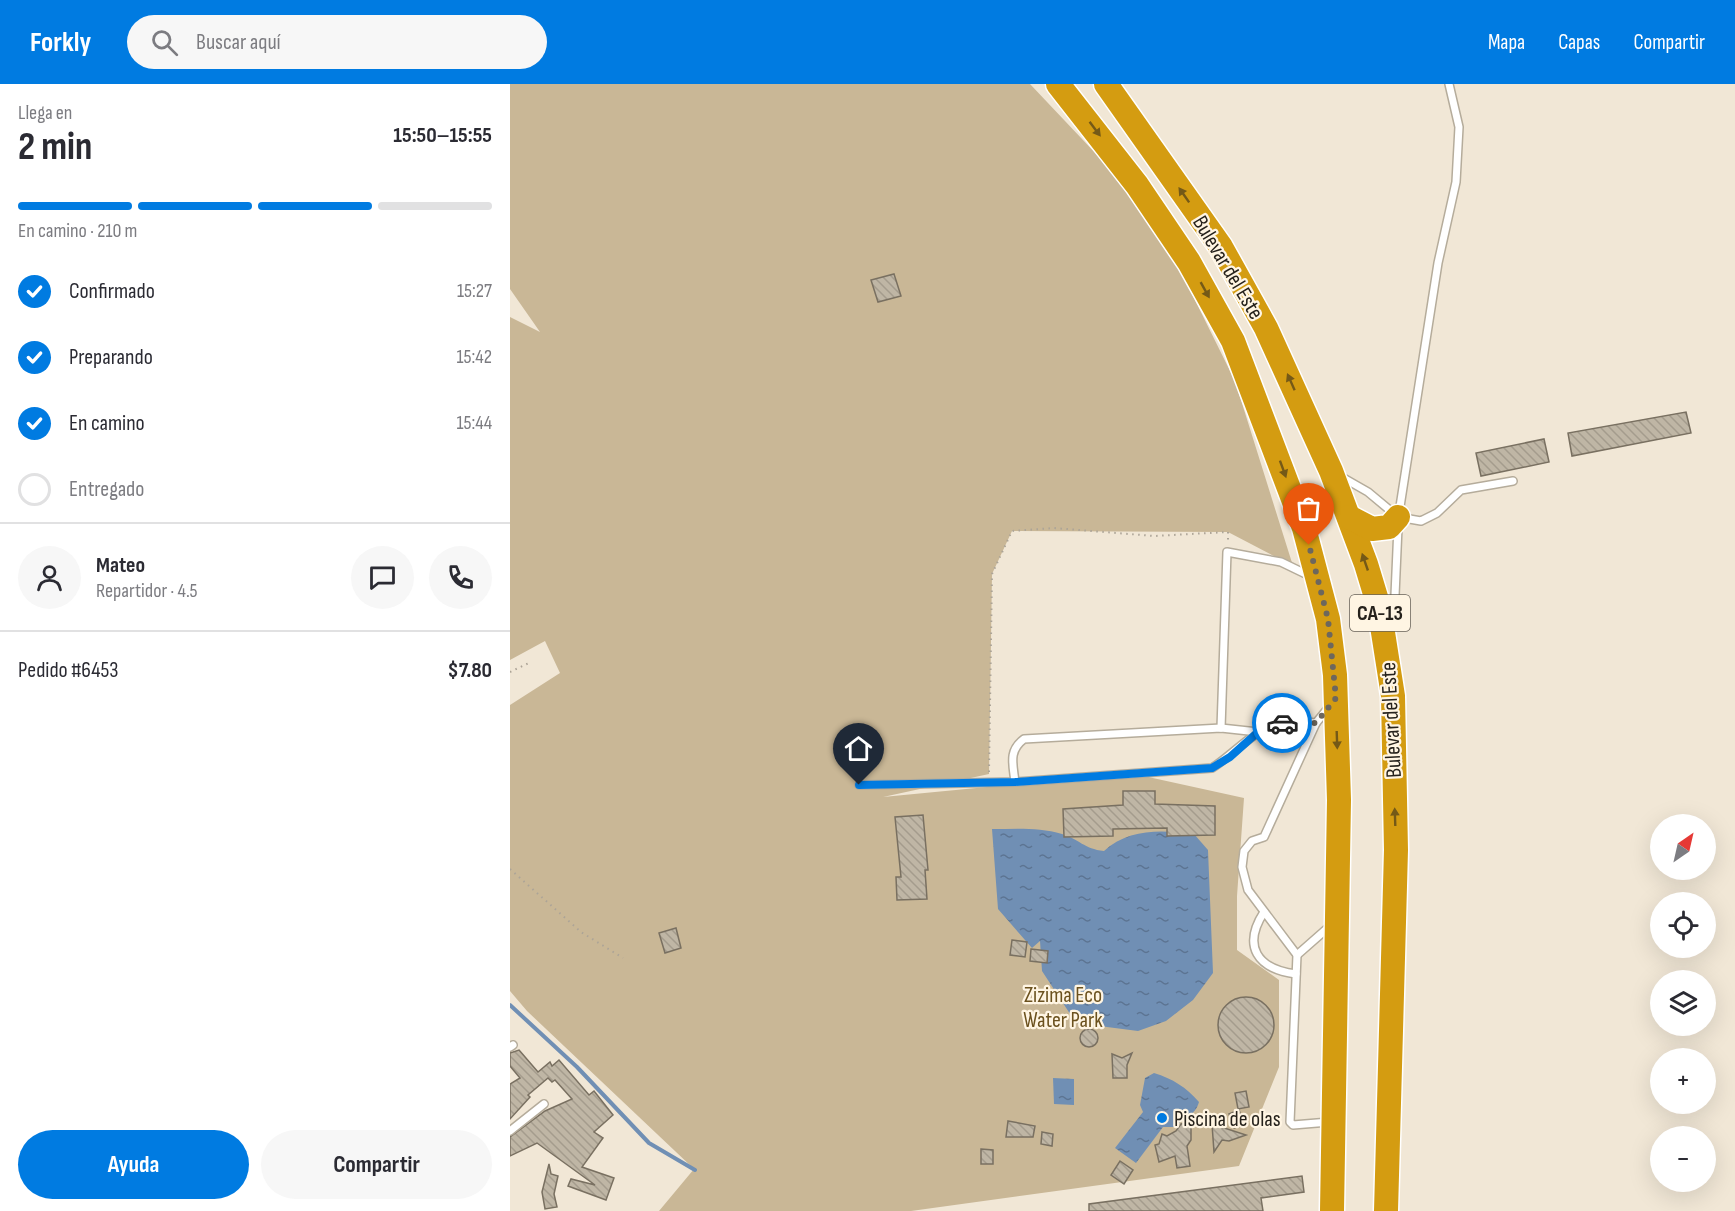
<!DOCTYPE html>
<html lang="es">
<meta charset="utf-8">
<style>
:root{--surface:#fff;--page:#f7f7f7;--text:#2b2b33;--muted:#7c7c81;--line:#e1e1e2;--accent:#007be1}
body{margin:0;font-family:"Sofia Sans Condensed",sans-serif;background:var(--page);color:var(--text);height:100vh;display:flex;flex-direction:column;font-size:22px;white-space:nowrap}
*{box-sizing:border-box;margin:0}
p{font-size:20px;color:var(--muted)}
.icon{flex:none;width:33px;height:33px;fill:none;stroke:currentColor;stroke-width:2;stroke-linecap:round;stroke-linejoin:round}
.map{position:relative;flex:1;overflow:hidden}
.panel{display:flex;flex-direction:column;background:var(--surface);width:510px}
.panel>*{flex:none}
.needle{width:39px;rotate:34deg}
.tools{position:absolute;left:1140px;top:730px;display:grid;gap:12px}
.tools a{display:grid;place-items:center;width:66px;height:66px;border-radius:50%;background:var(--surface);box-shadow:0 6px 24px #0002;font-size:30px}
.pin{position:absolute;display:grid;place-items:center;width:51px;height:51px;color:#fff;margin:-62px -26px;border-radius:50% 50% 50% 0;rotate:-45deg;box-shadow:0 0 6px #0007}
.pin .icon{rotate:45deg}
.courier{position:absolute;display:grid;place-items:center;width:60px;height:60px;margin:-30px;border:4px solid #007be1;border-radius:50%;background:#fff;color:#222;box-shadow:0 2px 8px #0007}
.summary em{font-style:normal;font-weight:700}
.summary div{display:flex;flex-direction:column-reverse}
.summary{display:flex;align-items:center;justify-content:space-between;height:102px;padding:0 18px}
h1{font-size:39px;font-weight:700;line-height:45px}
.bar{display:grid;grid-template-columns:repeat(4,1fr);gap:9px 6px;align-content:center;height:72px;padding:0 18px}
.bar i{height:8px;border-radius:4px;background:var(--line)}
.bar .current{background:var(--accent)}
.bar p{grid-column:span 4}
.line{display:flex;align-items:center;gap:15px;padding:0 18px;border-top:2px solid var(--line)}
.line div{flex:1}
.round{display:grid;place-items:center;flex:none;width:63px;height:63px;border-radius:32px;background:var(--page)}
ol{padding:0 18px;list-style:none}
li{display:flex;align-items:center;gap:18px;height:66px}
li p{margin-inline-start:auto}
li .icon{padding:6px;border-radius:50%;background:var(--accent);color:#fff;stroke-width:4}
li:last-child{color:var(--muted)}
li i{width:33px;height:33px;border:3px solid var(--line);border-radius:50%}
.button{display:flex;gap:12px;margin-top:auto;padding:12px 18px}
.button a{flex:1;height:69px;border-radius:36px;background:var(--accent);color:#fff;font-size:24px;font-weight:700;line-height:69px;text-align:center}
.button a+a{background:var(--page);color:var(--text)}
header{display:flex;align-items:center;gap:36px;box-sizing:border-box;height:84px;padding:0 30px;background:var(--accent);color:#fff}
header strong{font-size:28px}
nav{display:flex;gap:33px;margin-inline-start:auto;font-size:21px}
.search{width:420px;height:54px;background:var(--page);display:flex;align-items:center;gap:15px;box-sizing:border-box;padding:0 21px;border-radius:33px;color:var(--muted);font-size:22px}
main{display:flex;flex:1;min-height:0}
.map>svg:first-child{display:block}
.park{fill:#c9b796}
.water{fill:url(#water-ripples)}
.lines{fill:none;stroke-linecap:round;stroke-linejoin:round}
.stream{stroke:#708fb4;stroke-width:4}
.building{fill:url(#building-back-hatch);stroke:#797061;stroke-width:1.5}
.lane-casing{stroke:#b5ac9b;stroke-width:10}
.highway-casing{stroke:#fff;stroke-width:27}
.path{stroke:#aca497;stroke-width:2;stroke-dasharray:1.5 4.5;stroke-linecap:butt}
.lane{stroke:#fff;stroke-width:7}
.highway{stroke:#d49c11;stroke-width:24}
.oneway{fill:#745917}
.done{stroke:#6d675d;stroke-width:6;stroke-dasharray:0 10.8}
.route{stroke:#007be1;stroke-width:8}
.poi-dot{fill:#007be1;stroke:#fff5e3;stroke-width:2}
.labels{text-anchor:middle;stroke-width:4.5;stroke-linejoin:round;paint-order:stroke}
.shield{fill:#fff5e3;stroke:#676158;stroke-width:1.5}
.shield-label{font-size:21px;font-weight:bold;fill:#26221c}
.street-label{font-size:22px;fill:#26221c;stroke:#fff5e3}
.park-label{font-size:22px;fill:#6b511e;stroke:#fff5e3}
.poi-label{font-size:22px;fill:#26221c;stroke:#fff5e3;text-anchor:start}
</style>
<header>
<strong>Forkly</strong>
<div class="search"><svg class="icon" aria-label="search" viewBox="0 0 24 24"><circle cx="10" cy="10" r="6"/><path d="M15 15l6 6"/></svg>Buscar aquí</div>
<nav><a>Mapa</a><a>Capas</a><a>Compartir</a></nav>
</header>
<main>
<section class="panel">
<div class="summary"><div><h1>2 min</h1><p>Llega en</p></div><em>15:50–15:55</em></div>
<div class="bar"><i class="current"></i><i class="current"></i><i class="current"></i><i></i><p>En camino · 210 m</p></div>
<ol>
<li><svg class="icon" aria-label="check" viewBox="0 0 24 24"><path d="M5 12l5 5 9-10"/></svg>Confirmado<p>15:27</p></li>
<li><svg class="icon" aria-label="check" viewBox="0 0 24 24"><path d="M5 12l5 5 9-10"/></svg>Preparando<p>15:42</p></li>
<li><svg class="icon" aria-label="check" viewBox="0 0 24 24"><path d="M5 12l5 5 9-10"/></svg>En camino<p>15:44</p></li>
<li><i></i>Entregado</li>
</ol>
<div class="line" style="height:108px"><a class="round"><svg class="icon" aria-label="person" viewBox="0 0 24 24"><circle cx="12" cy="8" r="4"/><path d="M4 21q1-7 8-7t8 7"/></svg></a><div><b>Mateo</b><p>Repartidor · 4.5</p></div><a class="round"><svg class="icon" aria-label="chat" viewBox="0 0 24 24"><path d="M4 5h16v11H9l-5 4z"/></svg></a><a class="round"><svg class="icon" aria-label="phone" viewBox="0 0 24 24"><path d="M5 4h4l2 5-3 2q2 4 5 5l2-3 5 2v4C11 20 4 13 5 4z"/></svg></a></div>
<div class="line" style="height:78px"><div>Pedido #6453</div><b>$7.80</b></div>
<div class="button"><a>Ayuda</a><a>Compartir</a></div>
</section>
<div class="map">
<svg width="1225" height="1127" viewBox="0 0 1225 1127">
<defs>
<pattern id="water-ripples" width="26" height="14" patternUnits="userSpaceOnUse" patternTransform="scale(1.5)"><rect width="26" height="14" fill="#708fb4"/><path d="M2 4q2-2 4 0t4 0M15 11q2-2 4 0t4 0" fill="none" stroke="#5c7492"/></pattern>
<pattern id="building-back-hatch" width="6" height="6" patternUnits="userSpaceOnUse" patternTransform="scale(1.5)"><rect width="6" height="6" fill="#bfb6a5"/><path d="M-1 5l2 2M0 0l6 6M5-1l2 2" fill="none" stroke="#a49c8d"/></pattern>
</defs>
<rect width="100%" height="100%" fill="#f1e7d6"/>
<!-- park -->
<path class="park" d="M 0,0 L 520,0 L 642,129 L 725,297 L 783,482 L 718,448 L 502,447 L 482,490 L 479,690 L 373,713 L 620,689 L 734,714 L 727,812 L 727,866 L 769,896 L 769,983 L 729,1082 L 401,1127 L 149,1127 L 184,1085 L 17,927 L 0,907 L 0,621 L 50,589 L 35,557 L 0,576 L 0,233 L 30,248 L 0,205 Z"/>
<!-- water -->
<g class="water">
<path d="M 482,745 C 506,745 529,743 552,750 C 569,755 574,765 594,767 C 619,744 652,746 684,750 L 698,766 L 703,889 L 683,916 L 656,937 L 628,947 L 566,939 L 532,887 L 530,857 L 522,864 L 488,825 Z"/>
<path d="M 644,989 C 663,995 676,1003 689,1018 C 685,1032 674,1033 665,1043 L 653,1043 L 626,1079 L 605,1064 L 633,1028 L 630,1021 L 635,994 Z"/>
<path d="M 543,994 L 564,995 L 564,1021 L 544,1020 Z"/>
</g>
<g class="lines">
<!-- stream -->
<path class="stream" d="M 0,921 L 67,983 L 139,1059 L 185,1086"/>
</g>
<!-- building -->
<g class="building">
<path d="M 384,190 L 391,212 L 368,218 L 361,196 Z"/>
<path d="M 1176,328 L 1181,349 L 1062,372 L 1058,349 Z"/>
<path d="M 1034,355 L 1039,378 L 971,392 L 966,369 Z"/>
<path d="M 613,707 L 645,707 L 645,720 L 705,722 L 705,751 L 657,752 L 657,744 L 603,745 L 603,752 L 554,753 L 553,725 L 613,721 Z"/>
<path d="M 413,731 L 418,786 L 415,786 L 417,815 L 387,816 L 386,793 L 391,793 L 385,733 Z"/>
<path d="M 166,844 L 171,864 L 155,869 L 149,849 Z"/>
<path d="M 502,856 L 517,858 L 515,873 L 500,871 Z"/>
<path d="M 521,865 L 538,867 L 537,879 L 520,877 Z"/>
<circle cx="736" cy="941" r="28"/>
<circle cx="579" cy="954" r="9"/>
<path d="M 9,966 L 28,988 L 40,978 L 42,982 L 49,976 L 79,1011 L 84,1007 L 103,1031 L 84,1048 L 93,1054 L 72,1083 L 104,1094 L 96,1116 L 58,1102 L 61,1095 L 85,1101 L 27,1059 L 0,1072 L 0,1053 L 35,1027 L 62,1015 L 45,996 L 42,998 L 38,994 L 18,1011 L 20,1013 L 0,1035 L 0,1000 L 10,994 L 0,982 L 0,969 Z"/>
<path d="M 622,969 L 617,981 L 617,994 L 603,994 L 602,970 L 612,974 Z"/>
<path d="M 736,1007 L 739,1023 L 728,1025 L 725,1009 Z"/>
<path d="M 729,1026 L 734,1041 L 724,1044 L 719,1030 Z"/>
<path d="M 498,1037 L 525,1042 L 523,1053 L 496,1053 Z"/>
<path d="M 681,1038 L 681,1056 L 677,1062 L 680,1082 L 667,1084 L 665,1072 L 649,1078 L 645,1061 L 649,1060 L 652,1050 L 657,1052 L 666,1047 L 671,1040 Z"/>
<path d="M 702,1040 L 736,1051 L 719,1057 L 712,1056 L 704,1068 Z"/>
<path d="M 532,1048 L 543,1050 L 542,1062 L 531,1060 Z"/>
<path d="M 471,1065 L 483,1066 L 483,1080 L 471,1080 Z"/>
<path d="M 610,1077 L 623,1086 L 614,1100 L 601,1091 Z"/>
<path d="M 39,1080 L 41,1090 L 48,1092 L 44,1110 L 47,1123 L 35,1125 L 32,1108 Z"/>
<path d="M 792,1092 L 794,1108 L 751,1114 L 753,1127 L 579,1127 L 579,1120 Z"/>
</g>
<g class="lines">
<!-- lane casing -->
<g class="lane-casing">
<g id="lane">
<path d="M 830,392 L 858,408 L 888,433 L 911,437 L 927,429 L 951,406 L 1003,397"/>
<path d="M 889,429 L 928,179 L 946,98 L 949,43 L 939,0"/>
<path d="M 881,542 L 884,534 L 888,443"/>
<path d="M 806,639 L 754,753 L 742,757 L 734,767 L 732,783 L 738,806 L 787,871 L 780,1038 L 783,1041 L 819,1038"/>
<path d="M 711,644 L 717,468 L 771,478 L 800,492"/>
<path d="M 505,698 C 503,680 498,667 514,655 L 711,644 L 748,648"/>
<path d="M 349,701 L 505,698 L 702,684 C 726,669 748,640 778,637 C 787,636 797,638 806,639 L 819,623"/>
<path d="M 754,828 C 732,862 747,885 786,890"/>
<path d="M 787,871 L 820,842"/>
<path d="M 0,963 L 3,961"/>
<path d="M 0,1047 L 34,1020"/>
</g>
</g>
<!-- highway casing -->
<g class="highway-casing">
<g id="highway">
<path d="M 548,0 L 627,101 L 679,178 L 723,257 L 794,444 L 818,535 L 825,591 L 829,716 L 822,1127"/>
<path d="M 596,0 L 711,163 L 756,244 L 821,387 L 856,480 L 869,523 L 883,612 L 886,766 L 876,1127"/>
<path d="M 839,433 L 862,445 L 879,443 L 888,433"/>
</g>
</g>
<!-- path -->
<g class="path">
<path d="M 0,588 L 21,578"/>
<path d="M 479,688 L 482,490 L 502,447 L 544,444 L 644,452 L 718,448 L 718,457"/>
<path d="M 0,785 L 71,848 L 113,874"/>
</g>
<!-- lane -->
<use href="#lane" class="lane"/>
<!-- highway -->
<use href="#highway" class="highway"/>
</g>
<!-- one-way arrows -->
<defs><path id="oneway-solid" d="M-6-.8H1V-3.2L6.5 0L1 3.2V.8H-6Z" transform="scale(1.5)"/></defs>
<g class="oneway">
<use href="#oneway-solid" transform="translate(585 45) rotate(53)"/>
<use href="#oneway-solid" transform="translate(674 111) rotate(-125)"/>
<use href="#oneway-solid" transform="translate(695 206) rotate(61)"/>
<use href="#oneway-solid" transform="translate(781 298) rotate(-114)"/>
<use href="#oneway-solid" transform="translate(773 385) rotate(70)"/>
<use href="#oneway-solid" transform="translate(855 478) rotate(-109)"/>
<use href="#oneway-solid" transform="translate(827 656) rotate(88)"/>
<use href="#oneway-solid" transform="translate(885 733) rotate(-92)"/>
</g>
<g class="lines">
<!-- done -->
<path class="done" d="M 772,639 L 806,639 L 826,614 L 818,535 L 799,461"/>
<!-- route -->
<path class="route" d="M 349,701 L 505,698 L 702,684 L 720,673 L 748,648 L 772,639"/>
</g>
<!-- markers -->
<circle class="poi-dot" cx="652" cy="1034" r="6"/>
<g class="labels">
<!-- shield labels -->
<rect class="shield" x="840" y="511" width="60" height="36" rx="4.5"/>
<g class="shield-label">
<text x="870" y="536">CA-13</text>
</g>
<!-- street labels -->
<g class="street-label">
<text transform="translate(719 183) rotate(59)" y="8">Bulevar del Este</text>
<text transform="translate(880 636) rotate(-93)" y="8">Bulevar del Este</text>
</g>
<!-- park labels -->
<g class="park-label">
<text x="553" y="918">Zizima Eco<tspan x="553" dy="25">Water Park</tspan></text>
</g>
<!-- poi labels -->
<g class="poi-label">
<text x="664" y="1042">Piscina de olas</text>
</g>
</g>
</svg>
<div class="tools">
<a><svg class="needle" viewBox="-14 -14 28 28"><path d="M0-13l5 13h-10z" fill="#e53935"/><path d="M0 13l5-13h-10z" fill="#7c7c81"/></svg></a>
<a><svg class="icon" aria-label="locate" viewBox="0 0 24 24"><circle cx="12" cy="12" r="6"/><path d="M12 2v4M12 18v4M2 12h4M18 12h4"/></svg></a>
<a><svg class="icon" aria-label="layers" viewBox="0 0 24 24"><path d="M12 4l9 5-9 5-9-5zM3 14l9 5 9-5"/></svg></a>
<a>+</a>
<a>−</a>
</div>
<div class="pin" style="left:799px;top:461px;background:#ea580c"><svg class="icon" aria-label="bag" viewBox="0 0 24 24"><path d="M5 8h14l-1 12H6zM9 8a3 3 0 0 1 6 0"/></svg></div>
<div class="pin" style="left:349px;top:701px;background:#1f2937"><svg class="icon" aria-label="home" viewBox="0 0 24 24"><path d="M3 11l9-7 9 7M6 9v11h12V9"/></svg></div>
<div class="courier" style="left:772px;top:639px"><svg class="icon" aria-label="car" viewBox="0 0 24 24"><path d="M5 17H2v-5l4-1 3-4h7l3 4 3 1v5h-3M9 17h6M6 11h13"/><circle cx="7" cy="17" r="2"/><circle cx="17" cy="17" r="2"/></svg></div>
</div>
</main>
